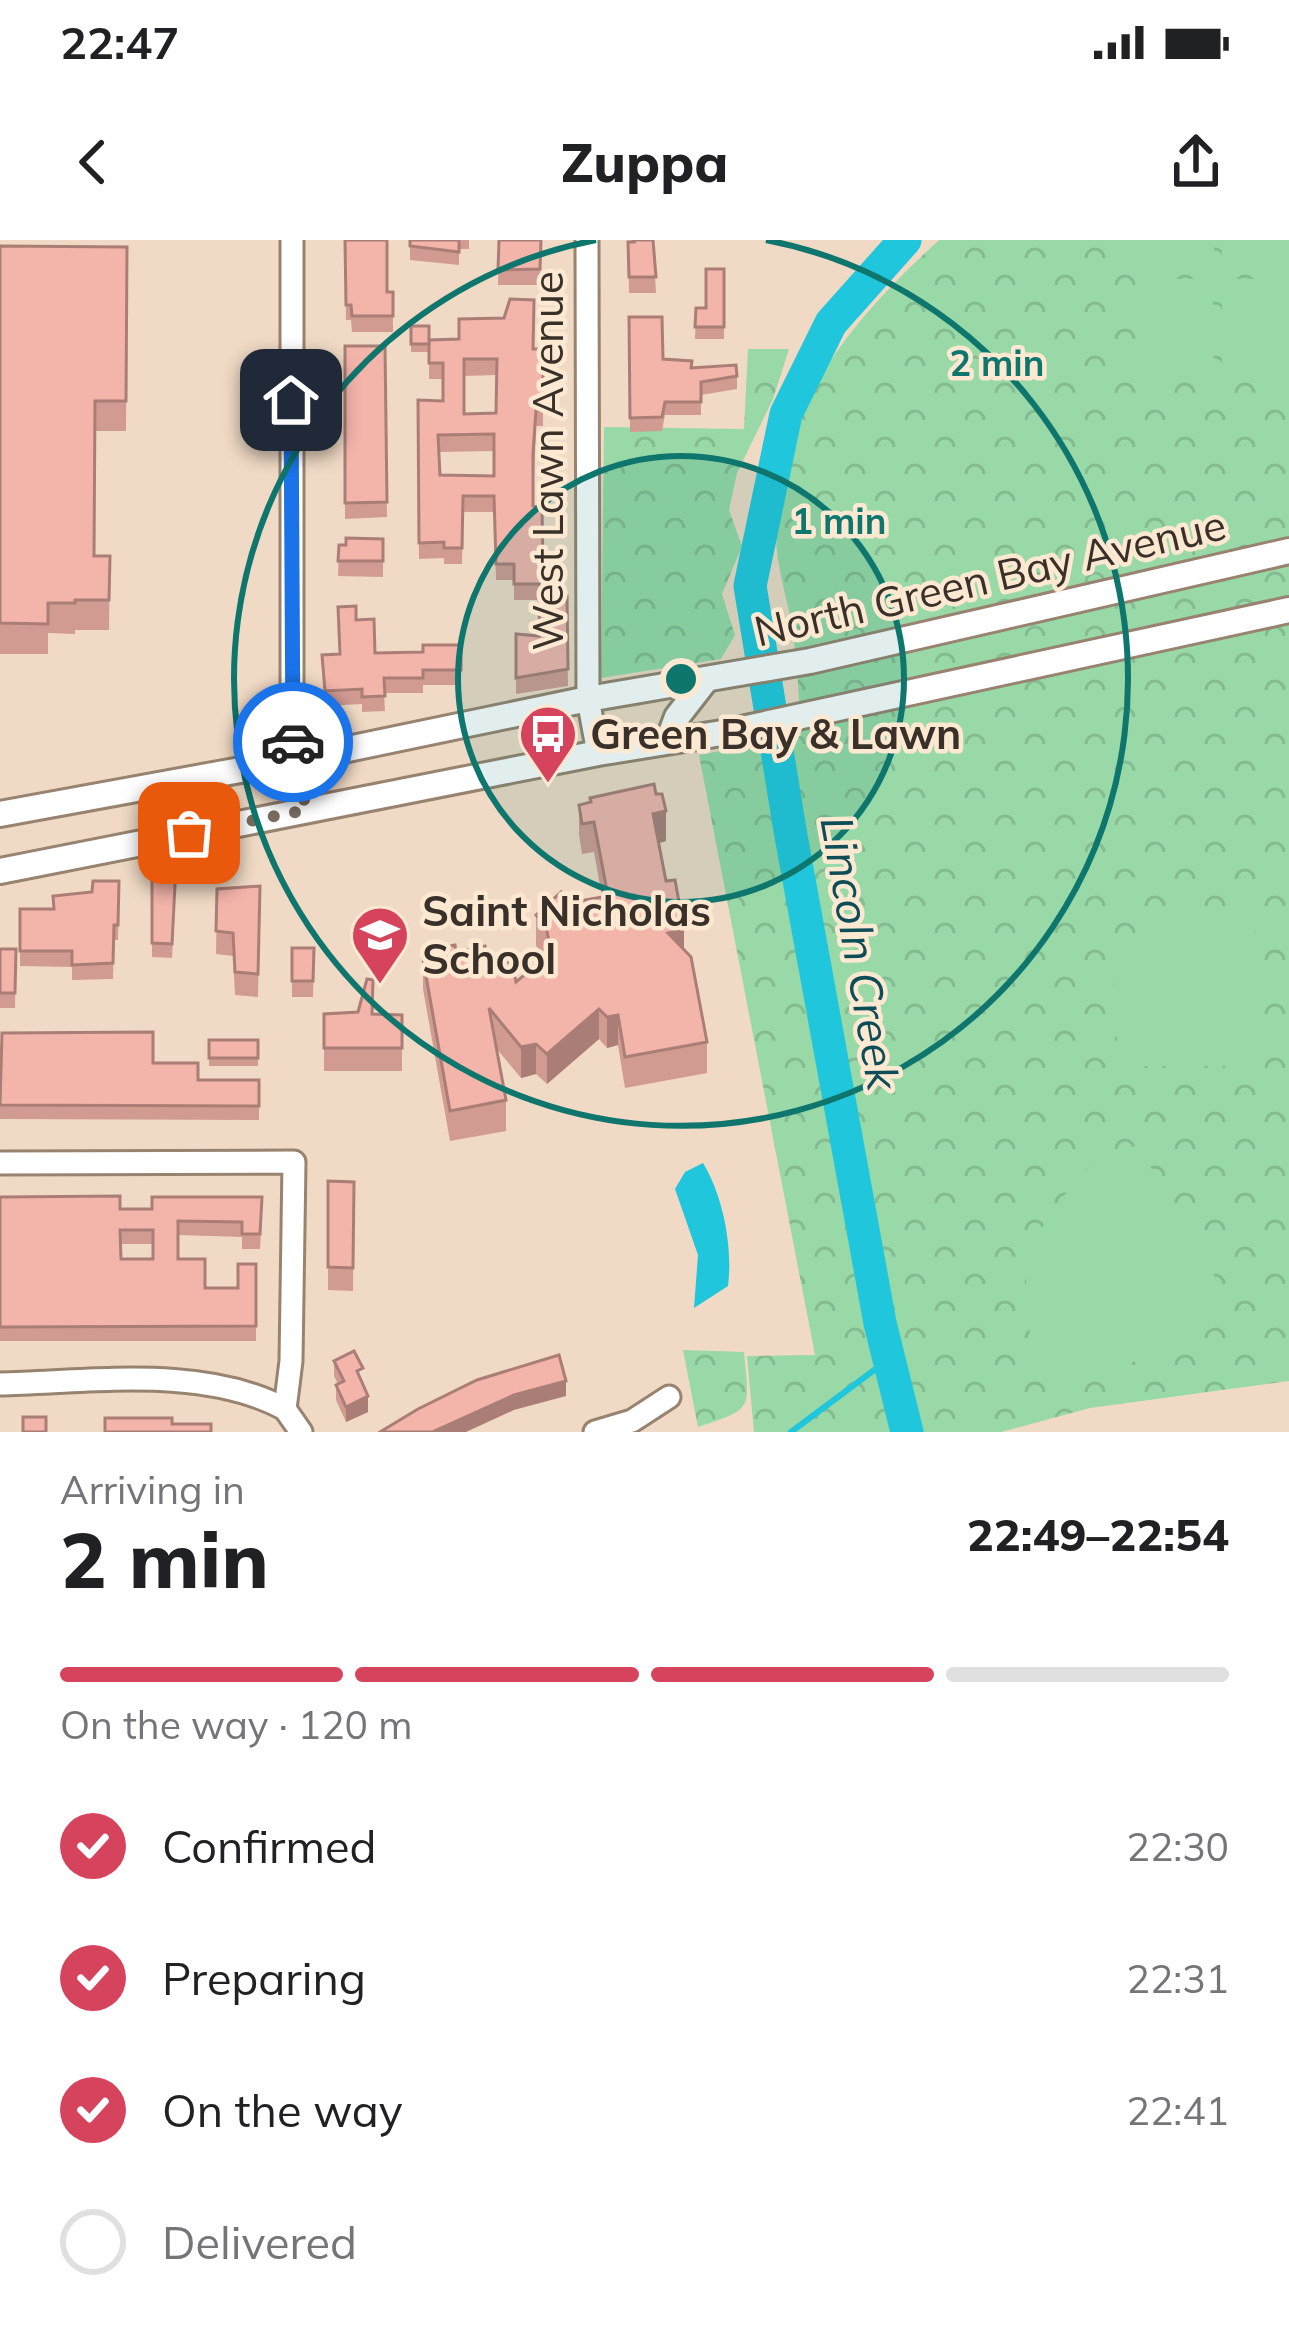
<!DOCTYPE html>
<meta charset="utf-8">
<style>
:root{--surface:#fff;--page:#f6f6f6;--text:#202124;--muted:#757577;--line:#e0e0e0;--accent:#d5445c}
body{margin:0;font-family:Mulish,sans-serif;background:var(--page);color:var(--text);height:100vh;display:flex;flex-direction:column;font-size:45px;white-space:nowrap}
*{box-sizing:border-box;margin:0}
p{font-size:39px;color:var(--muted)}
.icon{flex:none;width:66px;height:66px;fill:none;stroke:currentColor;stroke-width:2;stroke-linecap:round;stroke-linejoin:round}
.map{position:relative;height:1192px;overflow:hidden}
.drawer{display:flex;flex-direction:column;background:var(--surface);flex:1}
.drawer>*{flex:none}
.pin{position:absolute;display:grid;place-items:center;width:102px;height:102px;color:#fff;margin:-51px;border-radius:24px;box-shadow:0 6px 18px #0006}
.courier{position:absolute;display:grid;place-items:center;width:120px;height:120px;margin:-60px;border:9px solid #1a73e8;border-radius:50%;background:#fff;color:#222;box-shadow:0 3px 15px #0007}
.headline em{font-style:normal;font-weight:800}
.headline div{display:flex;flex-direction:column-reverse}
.headline{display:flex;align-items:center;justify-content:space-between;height:204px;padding:0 60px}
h1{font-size:78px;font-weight:800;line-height:90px}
.bar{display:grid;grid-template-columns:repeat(4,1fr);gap:18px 12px;align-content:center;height:144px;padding:0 60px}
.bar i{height:15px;border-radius:9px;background:var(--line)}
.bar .current{background:var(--accent)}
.bar p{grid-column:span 4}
ol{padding:0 60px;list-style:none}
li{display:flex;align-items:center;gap:36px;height:132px}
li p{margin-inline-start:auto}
li .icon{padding:12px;border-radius:50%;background:var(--accent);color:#fff;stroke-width:4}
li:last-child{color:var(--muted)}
li i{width:66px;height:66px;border:6px solid var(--line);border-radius:50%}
.status{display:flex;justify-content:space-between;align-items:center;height:84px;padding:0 60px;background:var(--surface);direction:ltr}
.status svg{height:33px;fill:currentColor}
header{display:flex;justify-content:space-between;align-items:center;height:156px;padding:0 60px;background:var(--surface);font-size:54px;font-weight:800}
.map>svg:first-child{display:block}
.park{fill:url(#park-crowns)}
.pitch{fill:#98d9a7}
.water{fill:#20c6dc}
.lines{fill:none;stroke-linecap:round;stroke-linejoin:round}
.stream{stroke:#20c6dc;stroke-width:6}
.river{stroke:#20c6dc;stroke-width:33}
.minor-casing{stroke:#978370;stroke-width:27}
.major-casing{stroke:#978370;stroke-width:30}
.minor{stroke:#fff;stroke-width:21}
.major{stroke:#fff;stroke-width:24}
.wall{fill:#d19b92;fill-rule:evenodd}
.shaded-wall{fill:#aa7e77}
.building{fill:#f3b4aa;stroke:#aa7e77;stroke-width:3;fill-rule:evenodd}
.done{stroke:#796c60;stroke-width:12;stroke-dasharray:0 21.6}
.route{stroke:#1a73e8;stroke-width:15}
.ring{fill:none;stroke:#0f766e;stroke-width:6}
.labels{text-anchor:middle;stroke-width:9;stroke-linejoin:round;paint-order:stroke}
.street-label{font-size:42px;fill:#393129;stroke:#fde8d2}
.poi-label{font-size:42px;font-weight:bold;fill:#393129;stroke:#fde8d2;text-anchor:start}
.water-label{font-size:45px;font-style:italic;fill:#0c4d57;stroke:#fde8d2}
.centre{fill:#0f766e;stroke:#fde8d2;stroke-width:6}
.ring-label{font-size:36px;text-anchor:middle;font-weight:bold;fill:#0f766e;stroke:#fde8d2;stroke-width:9;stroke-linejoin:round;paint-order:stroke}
</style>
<div class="status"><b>22:47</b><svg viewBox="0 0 49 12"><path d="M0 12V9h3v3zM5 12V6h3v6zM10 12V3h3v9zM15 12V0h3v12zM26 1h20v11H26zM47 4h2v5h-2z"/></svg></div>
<header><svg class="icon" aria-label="back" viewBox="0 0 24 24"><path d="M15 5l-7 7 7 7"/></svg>Zuppa<svg class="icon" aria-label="share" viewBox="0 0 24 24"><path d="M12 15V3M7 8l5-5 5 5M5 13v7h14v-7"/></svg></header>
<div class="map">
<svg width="1289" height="1192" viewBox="0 0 1289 1192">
<defs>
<pattern id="park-crowns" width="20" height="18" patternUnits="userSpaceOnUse" patternTransform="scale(3)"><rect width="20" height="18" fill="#98d9a7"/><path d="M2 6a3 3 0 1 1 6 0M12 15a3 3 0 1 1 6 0" fill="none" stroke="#84bb90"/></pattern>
</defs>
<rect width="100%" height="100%" fill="#f0dac5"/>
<!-- park -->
<g class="park">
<path d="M 939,0 L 1289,0 L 1289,1141 L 1090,1168 L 1001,1192 L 754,1192 L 747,1116 L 815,1115 L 699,515 L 801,496 C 799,462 798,428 793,395 C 789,362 776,328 776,295 C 773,171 853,79 939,0 Z"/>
<path d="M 748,109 L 789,109 L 773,159 L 737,233 L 729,270 L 742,306 L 722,354 L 735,395 L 721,419 L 601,438 L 604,187 L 744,189 Z"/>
<path d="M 683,1110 L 744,1112 C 749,1170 755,1168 698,1187 Z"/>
</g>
<!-- pitch -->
<g class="pitch">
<rect x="1143" y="0" width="71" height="33"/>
<path d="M 1222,0 L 1289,0 L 1289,34 L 1221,34 Z"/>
<path d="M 1141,39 L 1213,39 L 1213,82 L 1142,82 Z"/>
<rect x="1222" y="39" width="67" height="43"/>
<path d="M 1142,86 L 1213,86 L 1214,129 L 1142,129 Z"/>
<path d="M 1289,86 L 1289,130 L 1222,130 L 1222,87 Z"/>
<path d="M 1135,637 L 1136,647 L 1052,664 L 1050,653 Z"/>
<path d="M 1193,673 L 1254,677 L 1261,809 L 1241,826 L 1124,826 C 1110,782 1103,722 1148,692 C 1160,683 1179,679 1193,673 Z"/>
<path d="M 1138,905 L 1232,1066 L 1225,1083 L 1060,1153 C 1010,1090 1015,1008 1069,950 C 1077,941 1085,929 1095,923 C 1107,915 1124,910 1138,905 Z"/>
</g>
<!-- water -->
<path class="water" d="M 703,923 C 723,956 733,1007 728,1046 L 694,1068 L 698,1015 L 675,949 L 685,932 Z"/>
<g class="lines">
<!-- stream -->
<path class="stream" d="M 791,1192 L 889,1119"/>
<!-- river -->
<path class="river" d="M 905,0 L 831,83 L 786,174 L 750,346 L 791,596 L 880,1083 L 907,1192"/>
<!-- minor casing -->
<g class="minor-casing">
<g id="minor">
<path d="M 292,0 L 292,494 L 306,570"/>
<path d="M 587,0 L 588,459 L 598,513"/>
<path d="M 0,923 L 294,922 L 291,1121 L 285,1169 L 301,1192"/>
<path d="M 0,1144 C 91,1142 204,1125 285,1169"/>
<path d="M 595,1192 L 632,1181 L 669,1157"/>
</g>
</g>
<!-- major casing -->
<g class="major-casing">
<g id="major">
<path d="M 668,501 L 677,477 L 705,441"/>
<path d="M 0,574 L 295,520 L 588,459 L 810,421 L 1289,311"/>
<path d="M 0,631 L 598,513 L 728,492 L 1289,370"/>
</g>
</g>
<!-- minor -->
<use href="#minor" class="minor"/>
<!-- major -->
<use href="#major" class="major"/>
</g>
<!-- wall -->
<g class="wall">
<path d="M 345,0 L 387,52 L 393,52 L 393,92 L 352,92 L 351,80 L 346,80 Z"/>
<path d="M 410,0 L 469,0 L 469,9 L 459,9 L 459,25 L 410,20 Z"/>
<path d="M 499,0 L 541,0 L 540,45 L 498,45 Z"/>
<path d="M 632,0 L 653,0 L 656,53 L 629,53 L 628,2 L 632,2 Z"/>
<path d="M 0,6 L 127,7 L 126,191 L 95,191 L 94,316 L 110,316 L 109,390 L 75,390 L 75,394 L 48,393 L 48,414 L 0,414 Z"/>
<path d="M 724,29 L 724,99 L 695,99 L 696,68 L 706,68 Z"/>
<path d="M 629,77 L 663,119 L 691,128 L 737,136 L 737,149 L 701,155 L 701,175 L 665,175 L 662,191 L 630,192 Z"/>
<path d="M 411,86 L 429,100 L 534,109 L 543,125 L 543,186 L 536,186 L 533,266 L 543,326 L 559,357 L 567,356 L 568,446 L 516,454 L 516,394 L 539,396 L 540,360 L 514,360 L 514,340 L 496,340 L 494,272 L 463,272 L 462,324 L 444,324 L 444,318 L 419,319 L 418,160 L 443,161 L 443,139 L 429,139 L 429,112 L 411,112 ZM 497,135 L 496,173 L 464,174 L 464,136 ZM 494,211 L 494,236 L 440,235 L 439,212 Z"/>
<path d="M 345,106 L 385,106 L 387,277 L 345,279 Z"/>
<path d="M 383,299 L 383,337 L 338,336 L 339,305 Z"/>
<path d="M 356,380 L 375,413 L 423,412 L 461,405 L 461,445 L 423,445 L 423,453 L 384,453 L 385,471 L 362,472 L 362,464 L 325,466 L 322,415 L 339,414 Z"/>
<path d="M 579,565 L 666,601 L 659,603 L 666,641 L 707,802 L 707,833 L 625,848 L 618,805 L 607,808 L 599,799 L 547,844 L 536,834 L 521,838 L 496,808 L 506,860 L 506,891 L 450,901 L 423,749 L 423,719 L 439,716 L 439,708 L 456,712 L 489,726 L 516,742 L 546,717 L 536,706 L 536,675 L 568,663 L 602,657 L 594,612 L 582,614 L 579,595 Z"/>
<path d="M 152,625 L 176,639 L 172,718 L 152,717 Z"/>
<path d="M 119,641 L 118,700 L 114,700 L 113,739 L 72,740 L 72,727 L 20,726 L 20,669 L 54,669 Z"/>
<path d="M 260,646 L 258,757 L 235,755 L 233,716 L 216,714 L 217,649 Z"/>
<path d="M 292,708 L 314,708 L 313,757 L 292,757 Z"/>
<path d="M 0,709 L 16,709 L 15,768 L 0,768 Z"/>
<path d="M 324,774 L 402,775 L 402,831 L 324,831 Z"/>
<rect x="209" y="800" width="49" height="26"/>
<path d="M 153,823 L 198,840 L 259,840 L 259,880 L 0,879 L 0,839 Z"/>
<path d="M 328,941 L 354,942 L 353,1051 L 328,1050 Z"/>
<path d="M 0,957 L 120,969 L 262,972 L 260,1009 L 242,1009 L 242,997 L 178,995 L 178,1019 L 205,1048 L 238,1048 L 256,1024 L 256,1101 L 0,1101 ZM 121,1004 L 153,1004 L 153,1019 L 121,1019 Z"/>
<path d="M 334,1121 L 363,1144 L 368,1172 L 346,1182 L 336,1160 L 336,1145 L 338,1144 L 334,1136 Z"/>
</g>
<!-- shaded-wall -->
<g class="shaded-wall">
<path d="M 666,571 L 666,601 L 653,605 L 653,574 Z"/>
<path d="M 684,689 L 684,720 L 668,693 Z"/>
<path d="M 599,769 L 599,799 L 547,844 L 547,814 Z"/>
<path d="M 618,775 L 618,805 L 607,808 L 607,777 Z"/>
<path d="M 536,804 L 536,834 L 521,838 L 521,807 Z"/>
<path d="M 566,1141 L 566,1156 L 514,1170 L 466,1192 L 432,1192 L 514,1155 Z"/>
<path d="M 368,1156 L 368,1172 L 346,1182 L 346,1167 Z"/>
</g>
<!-- building -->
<g class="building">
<path d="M 345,0 L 387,0 L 387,52 L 393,52 L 393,76 L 352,76 L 351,65 L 346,65 Z"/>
<path d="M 410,0 L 459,0 L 459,12 L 410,6 Z"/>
<path d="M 499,0 L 541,0 L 540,29 L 498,30 Z"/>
<path d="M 633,0 L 653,0 L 656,37 L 629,37 L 628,2 L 634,2 Z"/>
<path d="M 0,6 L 127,7 L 126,161 L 95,161 L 94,316 L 110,316 L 109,360 L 75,360 L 75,363 L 48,363 L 48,384 L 0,383 Z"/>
<path d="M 706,29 L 724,29 L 724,87 L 695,87 L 696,68 L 706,68 Z"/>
<path d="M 510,59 L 534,60 L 533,109 L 543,109 L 543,170 L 536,170 L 533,214 L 533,266 L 542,268 L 543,326 L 559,326 L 559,357 L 567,356 L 568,429 L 516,438 L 516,394 L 539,396 L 540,344 L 514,344 L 514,324 L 496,324 L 494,256 L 463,256 L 462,308 L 444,308 L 444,302 L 419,303 L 418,160 L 443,161 L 443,123 L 429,123 L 429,100 L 459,99 L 459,79 L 504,78 ZM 464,119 L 497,119 L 496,173 L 464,174 ZM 494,194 L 494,236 L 440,235 L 438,195 Z"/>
<path d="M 629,77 L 662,77 L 663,119 L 692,121 L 691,128 L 736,125 L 737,136 L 701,142 L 701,162 L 665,162 L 662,177 L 630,178 Z"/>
<rect x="411" y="86" width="18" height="18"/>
<path d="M 345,106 L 385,106 L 387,262 L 345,263 Z"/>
<path d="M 346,298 L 383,299 L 383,321 L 338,321 L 339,305 L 346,305 Z"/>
<path d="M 356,366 L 356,380 L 374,379 L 375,413 L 423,412 L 423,405 L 461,405 L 461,430 L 423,430 L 423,438 L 384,438 L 385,456 L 362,457 L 362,449 L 325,451 L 322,415 L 340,414 L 338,367 Z"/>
<path d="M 654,544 L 656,554 L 662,554 L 666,571 L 653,574 L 666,641 L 675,640 L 684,689 L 668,693 L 691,717 L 707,802 L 625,817 L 618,775 L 607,777 L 599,769 L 547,814 L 536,804 L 521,807 L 489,768 L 506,860 L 450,871 L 423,719 L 441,716 L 439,708 L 455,705 L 456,712 L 485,706 L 489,726 L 512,722 L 516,742 L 551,713 L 546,686 L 536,675 L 561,652 L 568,663 L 608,656 L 594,582 L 582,584 L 579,565 L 591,562 L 590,558 Z"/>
<path d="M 152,625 L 176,625 L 172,704 L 152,703 Z"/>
<path d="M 93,641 L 119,641 L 118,685 L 114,685 L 113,723 L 72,725 L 72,711 L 20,711 L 20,669 L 54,669 L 53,656 L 92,652 Z"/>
<path d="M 260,646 L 258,734 L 235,732 L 233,693 L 216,691 L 217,649 Z"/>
<path d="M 292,708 L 314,708 L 313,741 L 292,741 Z"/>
<path d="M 0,709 L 16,709 L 15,753 L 0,753 Z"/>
<path d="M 367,739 L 373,740 L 372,774 L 402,775 L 402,808 L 324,808 L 324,774 L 358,772 Z"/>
<path d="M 153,792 L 153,823 L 198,823 L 198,840 L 259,840 L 259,866 L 0,865 L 2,793 Z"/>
<rect x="209" y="800" width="49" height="18"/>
<path d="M 328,941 L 354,942 L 353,1028 L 328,1027 Z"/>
<path d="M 120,956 L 120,969 L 152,969 L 152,957 L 262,957 L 260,994 L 242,994 L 242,982 L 178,981 L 178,1019 L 205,1019 L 205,1048 L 238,1048 L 238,1024 L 256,1024 L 256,1086 L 0,1087 L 0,957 ZM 120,990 L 153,990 L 153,1019 L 121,1019 Z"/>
<path d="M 354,1111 L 363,1128 L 357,1131 L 368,1156 L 346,1167 L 336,1145 L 344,1141 L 334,1121 Z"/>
<path d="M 559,1115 L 566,1141 L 514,1155 L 432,1192 L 380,1192 L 418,1169 L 477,1140 Z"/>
<rect x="23" y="1177" width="23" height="15"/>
<path d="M 105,1178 L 172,1178 L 172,1184 L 211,1184 L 211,1192 L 105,1192 Z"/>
</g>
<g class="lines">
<!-- done -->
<path class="done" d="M 189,593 L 306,570 L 293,502"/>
<!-- route -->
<path class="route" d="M 291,160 L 293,502"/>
</g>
<!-- distance rings -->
<circle cx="681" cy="439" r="223" fill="#0f766e" fill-opacity=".12"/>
<g class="ring">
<circle cx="681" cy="439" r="223"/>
<path d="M766 0A447 447 0 1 1 596 0"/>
</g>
<!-- icons -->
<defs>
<g id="bus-pin" transform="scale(3)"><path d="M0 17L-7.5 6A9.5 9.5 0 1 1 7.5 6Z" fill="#d5445c" stroke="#fde8d2"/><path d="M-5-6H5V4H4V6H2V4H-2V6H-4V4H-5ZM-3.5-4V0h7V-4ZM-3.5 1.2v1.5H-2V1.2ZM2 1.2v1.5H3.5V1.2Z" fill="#fff"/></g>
<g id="school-pin" transform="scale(3)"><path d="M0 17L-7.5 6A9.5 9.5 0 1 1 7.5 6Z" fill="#d5445c" stroke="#fde8d2"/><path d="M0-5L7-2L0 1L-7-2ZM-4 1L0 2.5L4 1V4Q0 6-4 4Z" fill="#fff"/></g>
</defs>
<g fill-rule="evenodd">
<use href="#bus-pin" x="548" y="494"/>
<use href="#school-pin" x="380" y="695"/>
</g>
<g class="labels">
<!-- street labels -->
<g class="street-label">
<text transform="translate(548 221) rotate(-90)" y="15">West Lawn Avenue</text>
<text transform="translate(990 338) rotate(-13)" y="15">North Green Bay Avenue</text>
</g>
<!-- poi labels -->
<g class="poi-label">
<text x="590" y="509">Green Bay &amp; Lawn</text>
<text x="422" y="686">Saint Nicholas<tspan x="422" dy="48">School</tspan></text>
</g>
<!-- water labels -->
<g class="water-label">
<text transform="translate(860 713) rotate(80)" y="16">Lincoln Creek</text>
</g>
</g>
<circle cx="681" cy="439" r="18" class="centre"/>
<g class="ring-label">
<text x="997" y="136">2 min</text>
<text x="839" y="294">1 min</text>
</g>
</svg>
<div class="pin" style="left:189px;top:593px;background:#ea580c"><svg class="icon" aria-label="bag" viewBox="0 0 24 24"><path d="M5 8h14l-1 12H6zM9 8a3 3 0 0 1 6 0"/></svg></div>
<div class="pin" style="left:291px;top:160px;background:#1f2937"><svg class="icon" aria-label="home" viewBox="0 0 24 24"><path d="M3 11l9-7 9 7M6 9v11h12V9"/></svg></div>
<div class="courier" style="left:293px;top:502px"><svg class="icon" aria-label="car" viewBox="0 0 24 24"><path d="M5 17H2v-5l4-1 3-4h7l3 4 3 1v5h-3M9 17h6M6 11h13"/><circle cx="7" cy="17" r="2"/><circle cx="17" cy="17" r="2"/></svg></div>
</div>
<section class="drawer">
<div class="headline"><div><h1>2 min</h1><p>Arriving in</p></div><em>22:49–22:54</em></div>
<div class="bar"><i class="current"></i><i class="current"></i><i class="current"></i><i></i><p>On the way · 120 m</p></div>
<ol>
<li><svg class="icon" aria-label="check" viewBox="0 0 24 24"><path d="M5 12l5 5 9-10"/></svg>Confirmed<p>22:30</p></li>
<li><svg class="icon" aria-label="check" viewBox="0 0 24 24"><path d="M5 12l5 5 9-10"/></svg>Preparing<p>22:31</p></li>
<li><svg class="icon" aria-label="check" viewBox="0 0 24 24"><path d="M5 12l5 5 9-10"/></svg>On the way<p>22:41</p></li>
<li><i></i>Delivered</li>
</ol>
</section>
